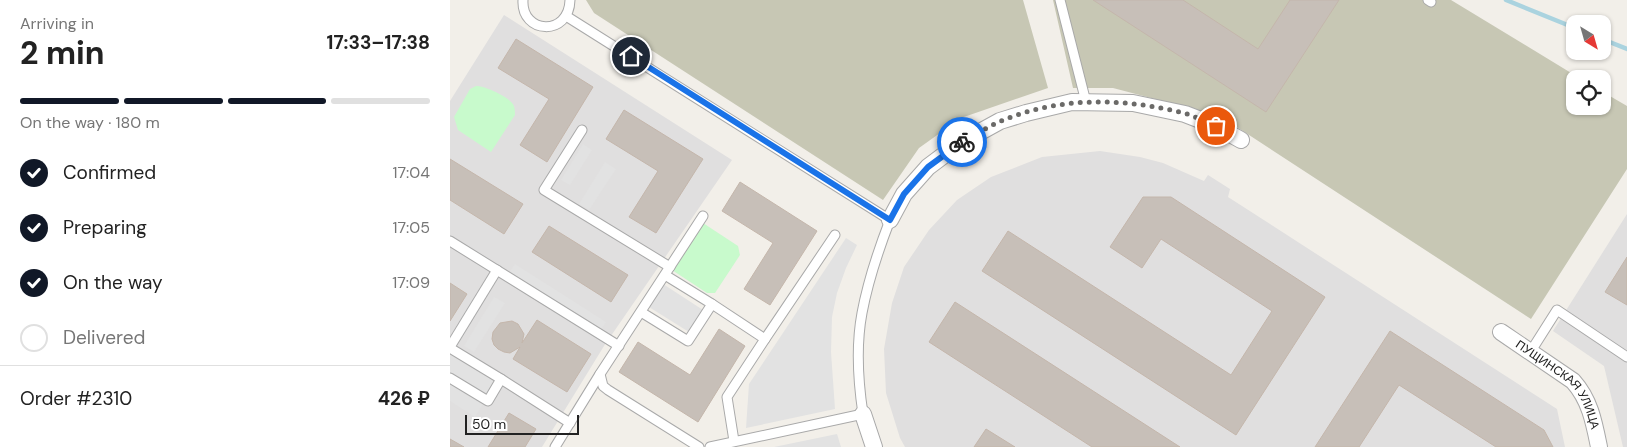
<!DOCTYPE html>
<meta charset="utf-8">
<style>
:root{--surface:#fff;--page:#f6f6f6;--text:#222;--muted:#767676;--line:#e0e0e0;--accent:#111827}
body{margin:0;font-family:"DM Sans",sans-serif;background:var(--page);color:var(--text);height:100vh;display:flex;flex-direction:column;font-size:19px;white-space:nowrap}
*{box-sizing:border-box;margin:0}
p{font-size:16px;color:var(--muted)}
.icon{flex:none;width:28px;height:28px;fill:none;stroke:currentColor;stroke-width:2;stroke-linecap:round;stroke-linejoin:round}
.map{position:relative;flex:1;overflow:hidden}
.details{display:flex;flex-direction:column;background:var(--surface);width:450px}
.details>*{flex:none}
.needle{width:32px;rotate:143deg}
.buttons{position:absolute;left:1116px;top:15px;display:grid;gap:10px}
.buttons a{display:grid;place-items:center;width:45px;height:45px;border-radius:10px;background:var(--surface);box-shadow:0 1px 4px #0004;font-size:25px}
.scale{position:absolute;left:15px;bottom:12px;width:114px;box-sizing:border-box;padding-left:5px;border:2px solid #222;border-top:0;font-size:14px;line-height:18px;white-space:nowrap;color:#222;-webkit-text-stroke:4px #fff;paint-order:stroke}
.pin{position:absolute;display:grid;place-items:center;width:42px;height:42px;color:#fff;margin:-21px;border:2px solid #fff;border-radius:50%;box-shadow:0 1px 5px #0007}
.courier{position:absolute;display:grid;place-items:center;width:50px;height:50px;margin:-25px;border:4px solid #1a73e8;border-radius:50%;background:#fff;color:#222;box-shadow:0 1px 6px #0007}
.summary em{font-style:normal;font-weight:700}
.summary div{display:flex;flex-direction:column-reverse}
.summary{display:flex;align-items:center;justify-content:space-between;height:85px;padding:0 20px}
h1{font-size:32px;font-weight:700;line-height:38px}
.bar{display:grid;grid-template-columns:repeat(4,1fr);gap:8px 5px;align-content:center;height:60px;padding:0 20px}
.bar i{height:6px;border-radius:4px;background:var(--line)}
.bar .current{background:var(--accent)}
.bar p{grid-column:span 4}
.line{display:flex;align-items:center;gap:12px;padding:0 20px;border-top:1px solid var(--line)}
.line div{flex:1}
ol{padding:0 20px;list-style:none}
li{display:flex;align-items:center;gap:15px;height:55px}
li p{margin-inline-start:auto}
li .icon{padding:5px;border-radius:50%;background:var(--accent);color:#fff;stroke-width:4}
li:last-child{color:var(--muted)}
li i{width:28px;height:28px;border:2px solid var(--line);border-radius:50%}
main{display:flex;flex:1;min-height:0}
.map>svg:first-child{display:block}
.residential{fill:#e0dfdf}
.construction{fill:#c7c7b4}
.park{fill:#c8facc}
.parking{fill:#e2e2e2}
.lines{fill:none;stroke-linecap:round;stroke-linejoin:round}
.stream{stroke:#aad3df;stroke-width:4.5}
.building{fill:#c7bfb8;stroke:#c4b6ab}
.lane-casing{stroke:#a9a9a9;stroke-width:11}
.street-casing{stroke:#a9a9a9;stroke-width:18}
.lane{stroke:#fff;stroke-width:9}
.street{stroke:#fff;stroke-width:16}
.done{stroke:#6b6a68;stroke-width:5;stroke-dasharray:0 9}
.route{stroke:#1a73e8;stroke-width:6}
.labels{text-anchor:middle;stroke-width:4;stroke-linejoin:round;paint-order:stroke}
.street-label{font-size:12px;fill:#222;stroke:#fff}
</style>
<main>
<section class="details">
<div class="summary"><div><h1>2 min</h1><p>Arriving in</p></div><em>17:33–17:38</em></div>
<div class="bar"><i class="current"></i><i class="current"></i><i class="current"></i><i></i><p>On the way · 180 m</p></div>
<ol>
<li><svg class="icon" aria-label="check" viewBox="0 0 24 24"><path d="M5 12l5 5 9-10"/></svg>Confirmed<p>17:04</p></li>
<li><svg class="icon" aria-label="check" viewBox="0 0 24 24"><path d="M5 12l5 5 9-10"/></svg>Preparing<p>17:05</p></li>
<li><svg class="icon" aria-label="check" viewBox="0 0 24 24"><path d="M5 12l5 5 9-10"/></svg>On the way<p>17:09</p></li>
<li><i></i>Delivered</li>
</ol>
<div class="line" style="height:65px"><div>Order #2310</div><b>426 ₽</b></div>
</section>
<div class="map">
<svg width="1177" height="447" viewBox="0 0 1177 447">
<rect width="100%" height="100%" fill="#f2efe9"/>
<!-- residential -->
<g class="residential">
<path d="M 54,15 L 282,160 L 154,346 L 92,447 L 0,447 L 0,101 Z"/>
<path d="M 650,151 L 690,157 L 713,163 L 754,181 L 758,175 L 780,189 L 778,197 L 1107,409 L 1115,447 L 455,447 L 450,438 L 436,393 L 434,349 L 442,303 L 454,267 L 479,230 L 507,200 L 541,177 L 592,157 Z"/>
<path d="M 1177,214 L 1177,447 L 1173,447 L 1154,366 L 1103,331 Z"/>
</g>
<!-- construction -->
<g class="construction">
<path d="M 136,0 L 573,0 L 598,88 L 511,118 L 469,148 L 433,200 L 144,13 Z"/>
<path d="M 603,0 L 1001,0 L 1131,79 L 1125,79 L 1125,106 L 1152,106 L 1153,92 L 1177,106 L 1177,169 L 1081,319 L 770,116 L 663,88 L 623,88 Z"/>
</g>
<!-- park -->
<g class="park">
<path d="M 26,86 C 35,86 57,96 62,103 C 65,106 65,111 65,115 L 41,152 L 8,130 L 4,117 L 20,89 Z"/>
<path d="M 253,223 L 288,246 L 290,255 L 265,293 L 257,293 L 222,270 Z"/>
</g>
<!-- parking -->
<g class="parking">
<path d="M 133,144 L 142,150 L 120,185 L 111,180 Z"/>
<path d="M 155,162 L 166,169 L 139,210 L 129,204 Z"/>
<path d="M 396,238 L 407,245 L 396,268 L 387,293 L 382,317 L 381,352 L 385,409 L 296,428 L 299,384 Z"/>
<path d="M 65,264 L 156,322 L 150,331 L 59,273 Z"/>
<path d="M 213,284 L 253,310 L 239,332 L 199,307 Z"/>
<path d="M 44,297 L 55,303 L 24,352 L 14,346 Z"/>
<path d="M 0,353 L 47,381 L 25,417 L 0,401 Z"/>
<path d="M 387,434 L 391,447 L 324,447 Z"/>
</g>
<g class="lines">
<!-- stream -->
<g class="stream">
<path d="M 1056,0 L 1125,28"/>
<path d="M 1152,39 L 1177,49"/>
</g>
</g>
<!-- building -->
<g class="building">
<path d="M 643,0 L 733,0 L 808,49 L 840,0 L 889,0 L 816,112 Z"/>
<path d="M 66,39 L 143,87 L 97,162 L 70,145 L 99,99 L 48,68 Z"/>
<path d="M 174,110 L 253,159 L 206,233 L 179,217 L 208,171 L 156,139 Z"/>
<path d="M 0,159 L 73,204 L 54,234 L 0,200 Z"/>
<path d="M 290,182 L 367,231 L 320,305 L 294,289 L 323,243 L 272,211 Z"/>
<path d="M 693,197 L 721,197 L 875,297 L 786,435 L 532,271 L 558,231 L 781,375 L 822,311 L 711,239 L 692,268 L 660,247 Z"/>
<path d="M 99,226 L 178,275 L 161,302 L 82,252 Z"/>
<path d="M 1177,257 L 1177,305 L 1155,292 Z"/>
<path d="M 0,283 L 17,294 L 0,321 Z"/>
<path d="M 505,302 L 730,447 L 642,447 L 479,342 Z"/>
<path d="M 87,320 L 141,354 L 117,392 L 63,359 L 70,347 L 60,353 L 54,352 L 48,349 L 44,345 L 42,339 L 43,332 L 50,323 L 62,321 L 68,324 L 74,334 L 72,343 Z"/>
<path d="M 269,329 L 295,346 L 248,422 L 169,372 L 188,342 L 240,375 Z"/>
<path d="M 940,331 L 1094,430 L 1103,447 L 1046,447 L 949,385 L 909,447 L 865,447 Z"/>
<path d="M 59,413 L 86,429 L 75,447 L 38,447 Z"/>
<path d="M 536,429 L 565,447 L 524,447 Z"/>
<path d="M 0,439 L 14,447 L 0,447 Z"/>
</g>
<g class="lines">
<!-- lane casing -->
<g class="lane-casing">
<g id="lane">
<path d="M 73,0 C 71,34 119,37 120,0"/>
<path d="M 610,0 L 636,102"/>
<path d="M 978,0 L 981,2"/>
<path d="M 116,16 L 440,220 C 428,251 418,281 412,313 C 406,345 408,381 413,414 L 260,447"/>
<path d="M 132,130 L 94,190 L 220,267"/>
<path d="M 0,241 L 169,346"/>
<path d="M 262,304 L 315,339 L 277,397 L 284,441"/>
<path d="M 191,312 L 238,341 L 262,304 L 215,275"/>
<path d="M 315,339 L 385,235"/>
<path d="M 0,347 L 47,270"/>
<path d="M 0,348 L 51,379 L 38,401 L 0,378"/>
<path d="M 1081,351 L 1107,310 L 1177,357"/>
<path d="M 150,374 L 153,386 L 158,390 L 249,447"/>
<path d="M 51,379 L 120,423"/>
<path d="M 105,447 L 150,374 L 253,216"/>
</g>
</g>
<!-- street casing -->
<g class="street-casing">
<g id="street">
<path d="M 440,220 L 454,194 L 478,167 L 510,143 L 550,121 L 576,113 L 622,102 L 683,103 L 735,114 L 766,126 L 791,140"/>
<path id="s1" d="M 1051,332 L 1123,381 C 1140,400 1144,422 1149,447"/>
<path d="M 413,414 L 424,447"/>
</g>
</g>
<!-- lane -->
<use href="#lane" class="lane"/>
<!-- street -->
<use href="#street" class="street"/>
</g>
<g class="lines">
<!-- done -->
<path class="done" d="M 512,142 C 525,135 537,127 549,122 C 607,96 674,98 734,113 C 745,116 755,122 766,126"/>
<!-- route -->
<path class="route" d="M 181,56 L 440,220 L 454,194 L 478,167 L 512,142"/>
</g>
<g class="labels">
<!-- street labels -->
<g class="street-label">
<text dy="4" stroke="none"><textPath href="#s1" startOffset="80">ПУЩИНСКАЯ УЛИЦА</textPath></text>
</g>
</g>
</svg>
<div class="buttons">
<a><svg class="needle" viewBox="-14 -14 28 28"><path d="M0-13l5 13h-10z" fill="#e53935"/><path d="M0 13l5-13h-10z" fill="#767676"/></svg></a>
<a><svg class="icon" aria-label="locate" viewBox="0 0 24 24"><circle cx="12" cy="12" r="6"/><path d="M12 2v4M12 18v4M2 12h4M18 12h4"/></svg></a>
</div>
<div class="scale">50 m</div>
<div class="pin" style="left:766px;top:126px;background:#ea580c"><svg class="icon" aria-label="bag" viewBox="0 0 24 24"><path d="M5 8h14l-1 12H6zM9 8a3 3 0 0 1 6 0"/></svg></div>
<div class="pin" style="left:181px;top:56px;background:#1f2937"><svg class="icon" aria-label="home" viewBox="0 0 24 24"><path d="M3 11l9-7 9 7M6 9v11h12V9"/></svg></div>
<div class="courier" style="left:512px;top:142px"><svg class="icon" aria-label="bike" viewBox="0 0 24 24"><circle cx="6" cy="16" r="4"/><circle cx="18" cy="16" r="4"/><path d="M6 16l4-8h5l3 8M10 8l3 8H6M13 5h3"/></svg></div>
</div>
</main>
